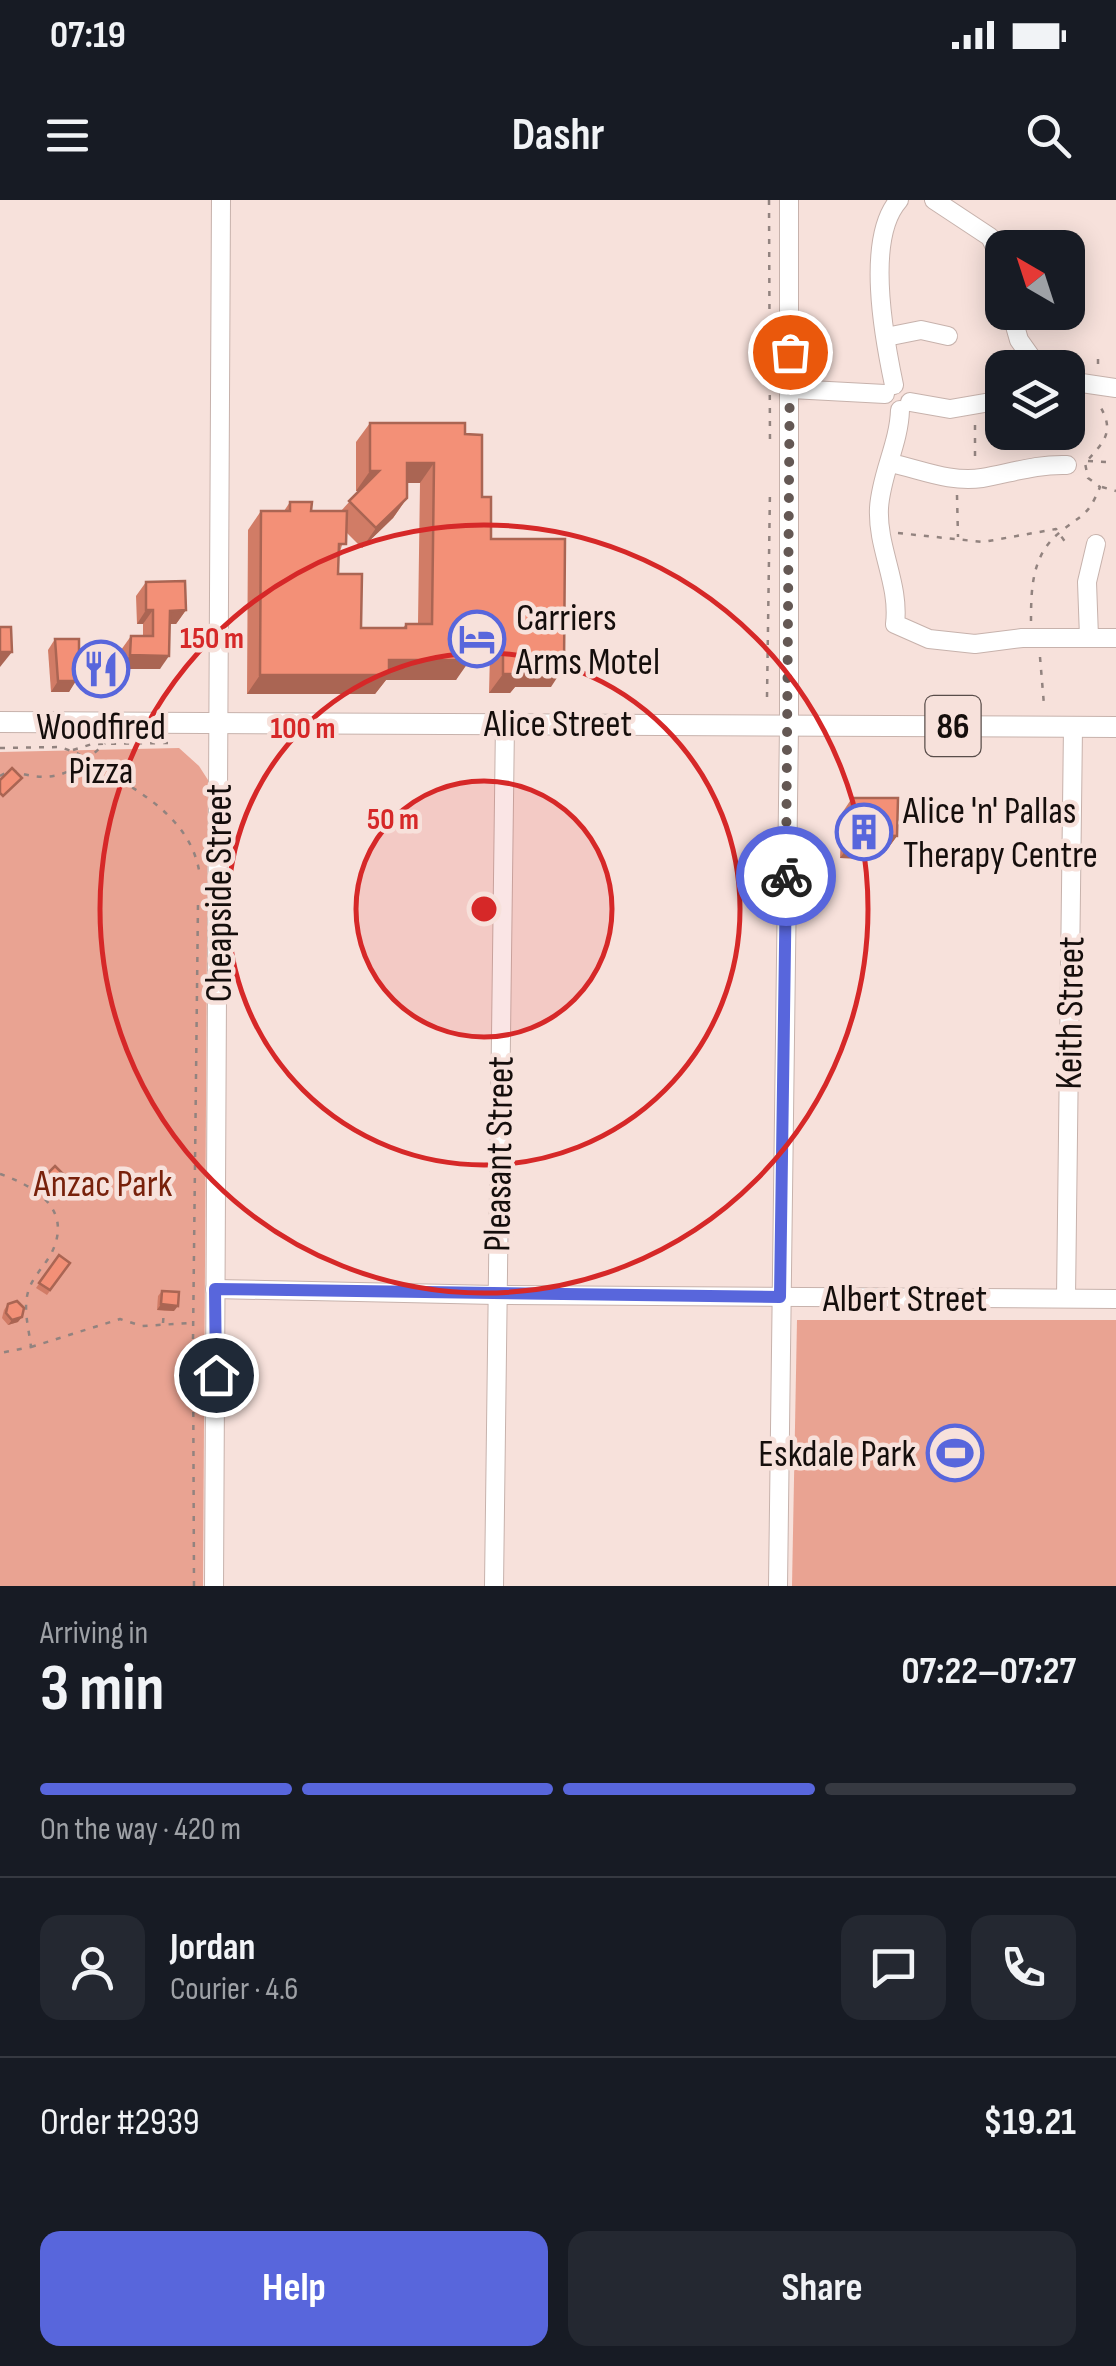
<!DOCTYPE html>
<meta charset="utf-8">
<style>
:root{--surface:#171b24;--page:#242831;--text:#f1f3f6;--muted:#9ea1a6;--line:#363941;--accent:#5866dc}
body{margin:0;font-family:"Sofia Sans Condensed",sans-serif;background:var(--page);color:var(--text);height:100vh;display:flex;flex-direction:column;font-size:38px;white-space:nowrap}
*{box-sizing:border-box;margin:0}
p{font-size:32px;color:var(--muted)}
.icon{flex:none;width:55px;height:55px;fill:none;stroke:currentColor;stroke-width:2;stroke-linecap:round;stroke-linejoin:round}
.map{position:relative;height:1386px;overflow:hidden}
.side{display:flex;flex-direction:column;background:var(--surface);flex:1}
.side>*{flex:none}
.needle{width:65px;rotate:321deg}
.buttons{position:absolute;left:985px;top:30px;display:grid;gap:20px}
.buttons a{display:grid;place-items:center;width:100px;height:100px;border-radius:20px;background:var(--surface);box-shadow:0 5px 25px #0003;font-size:50px}
.pin{position:absolute;display:grid;place-items:center;width:85px;height:85px;color:#fff;margin:-42px;border:5px solid #fff;border-radius:50%;box-shadow:0 2px 10px #0007}
.courier{position:absolute;display:grid;place-items:center;width:100px;height:100px;margin:-50px;border:8px solid #5866dc;border-radius:50%;background:#fff;color:#222;box-shadow:0 2px 12px #0007}
.overview em{font-style:normal;font-weight:700}
.overview div{display:flex;flex-direction:column-reverse}
.overview{display:flex;align-items:center;justify-content:space-between;height:170px;padding:0 40px}
h1{font-size:65px;font-weight:700;line-height:75px}
.bar{display:grid;grid-template-columns:repeat(4,1fr);gap:15px 10px;align-content:center;height:120px;padding:0 40px}
.bar i{height:12px;border-radius:8px;background:var(--line)}
.bar .current{background:var(--accent)}
.bar p{grid-column:span 4}
.line{display:flex;align-items:center;gap:25px;padding:0 40px;border-top:2px solid var(--line)}
.line div{flex:1}
.round{display:grid;place-items:center;flex:none;width:105px;height:105px;border-radius:20px;background:var(--page)}
.cta{display:flex;gap:20px;margin-top:auto;padding:20px 40px}
.cta a{flex:1;height:115px;border-radius:20px;background:var(--accent);color:#fff;font-size:40px;font-weight:700;line-height:115px;text-align:center}
.cta a+a{background:var(--page);color:var(--text)}
.status{display:flex;justify-content:space-between;align-items:center;height:70px;padding:0 50px;background:var(--surface);direction:ltr}
.status svg{height:28px;fill:currentColor}
header{display:flex;justify-content:space-between;align-items:center;height:130px;padding:0 40px;background:var(--surface);font-size:45px;font-weight:700}
.map>svg:first-child{display:block}
.green{fill:#e9a392}
.lines{fill:none;stroke-linecap:round;stroke-linejoin:round}
.minor-casing{stroke:#c7b2ac;stroke-width:20}
.major-casing{stroke:#c7b2ac;stroke-width:22}
.path{stroke:#92837f;stroke-width:2.5;stroke-dasharray:5 8;stroke-linecap:butt}
.minor{stroke:#fff;stroke-width:18}
.major{stroke:#fff;stroke-width:20}
.wall{fill:#d17c66;fill-rule:evenodd}
.shaded-wall{fill:#aa6553}
.building{fill:#f39077;stroke:#aa6553;stroke-width:2.5}
.done{stroke:#645854;stroke-width:10;stroke-dasharray:0 18}
.route{stroke:#5866dc;stroke-width:12}
.ring{fill:none;stroke:#d62828;stroke-width:5}
.labels{text-anchor:middle;stroke-width:9;stroke-linejoin:round;paint-order:stroke}
.shield{fill:#f7e1db;stroke:#594d4a;stroke-width:2.5}
.shield-label{font-size:35px;font-weight:bold;fill:#150e0c}
.poi-label{font-size:38px;fill:#150e0c;stroke:#f7e1db;text-anchor:start}
.street-label{font-size:38px;fill:#150e0c;stroke:#f7e1db}
.park-label{font-size:38px;fill:#78210b;stroke:#f7e1db}
.centre{fill:#d62828;stroke:#f7e1db;stroke-width:5}
.ring-label{font-size:30px;text-anchor:middle;font-weight:bold;fill:#d62828;stroke:#f7e1db;stroke-width:9;stroke-linejoin:round;paint-order:stroke}
</style>
<div class="status"><b>07:19</b><svg viewBox="0 0 49 12"><path d="M0 12V9h3v3zM5 12V6h3v6zM10 12V3h3v9zM15 12V0h3v12zM26 1h20v11H26zM47 4h2v5h-2z"/></svg></div>
<header><svg class="icon" aria-label="menu" viewBox="0 0 24 24"><path d="M4 6h16M4 12h16M4 18h16"/></svg>Dashr<svg class="icon" aria-label="search" viewBox="0 0 24 24"><circle cx="10" cy="10" r="6"/><path d="M15 15l6 6"/></svg></header>
<div class="map">
<svg width="1116" height="1386" viewBox="0 0 1116 1386">
<rect width="100%" height="100%" fill="#f7e1db"/>
<!-- green -->
<g class="green">
<path d="M 179,548 L 199,566 L 208,580 L 203,1386 L 0,1386 L 0,552 Z"/>
<path d="M 797,1120 L 1116,1120 L 1116,1386 L 792,1386 Z"/>
</g>
<g class="lines">
<!-- minor casing -->
<g class="minor-casing">
<g id="minor">
<path d="M 934,0 L 990,37 L 1002,61"/>
<path d="M 1011,112 L 1019,140 L 1036,164"/>
<path d="M 886,137 L 921,130 L 948,136"/>
<path d="M 1033,168 L 1044,161 L 1056,168"/>
<path d="M 1068,181 L 1116,188"/>
<path d="M 894,185 C 884,138 865,38 899,0"/>
<path d="M 791,189 L 885,194"/>
<path d="M 910,202 L 950,209 L 1002,200"/>
<path d="M 900,210 C 899,244 881,274 879,308 C 877,348 900,384 895,424 L 929,439 L 975,444 L 1022,438 L 1116,438"/>
<path d="M 890,263 C 920,269 950,283 982,278 C 1011,273 1036,264 1067,265"/>
<path d="M 1089,437 L 1087,382 L 1096,344"/>
<path d="M 215,1089 L 496,1095 L 1116,1099"/>
<path d="M 1066,1098 L 1073,527"/>
<path d="M 214,1386 L 221,0"/>
<path d="M 494,1386 L 505,522"/>
<path d="M 778,1386 L 789,525 L 789,0"/>
</g>
</g>
<!-- major casing -->
<g class="major-casing">
<path id="major" d="M 0,522 L 1116,527"/>
</g>
<!-- path -->
<g class="path">
<path d="M 769,0 L 770,246"/>
<path d="M 1098,159 L 1098,169"/>
<path d="M 975,225 L 975,262"/>
<path d="M 1088,261 L 1107,262"/>
<path d="M 1102,287 L 1116,291"/>
<path d="M 957,295 L 958,337"/>
<path d="M 898,333 L 983,342 L 1056,329 L 1066,343"/>
<path d="M 1031,421 C 1031,388 1032,355 1059,333 C 1083,313 1087,318 1100,287 L 1088,278 L 1085,263 C 1105,241 1116,231 1098,203"/>
<path d="M 1040,457 L 1044,505"/>
<path d="M 767,497 L 770,289"/>
<path d="M 0,548 L 60,547 L 77,553 C 124,585 187,609 199,670"/>
<path d="M 73,550 L 92,544 L 168,543"/>
<path d="M 0,576 L 11,570 C 53,586 74,573 105,543"/>
<path d="M 0,974 C 34,986 73,1008 52,1052 C 45,1066 32,1077 28,1092 C 23,1110 29,1129 31,1147 L 0,1153"/>
<path d="M 163,1123 L 164,1110"/>
<path d="M 31,1147 L 120,1119 L 142,1126 L 191,1123"/>
<path d="M 194,1386 L 193,1139 L 198,703"/>
</g>
<!-- minor -->
<use href="#minor" class="minor"/>
<!-- major -->
<use href="#major" class="major"/>
</g>
<!-- wall -->
<g class="wall">
<path d="M 370,223 L 465,234 L 491,339 L 551,487 L 515,487 L 510,493 L 489,493 L 490,453 L 470,453 L 456,480 L 386,480 L 375,494 L 247,494 L 248,330 L 261,311 L 284,311 L 290,302 L 311,311 L 341,311 L 359,291 L 356,291 L 356,242 ZM 407,283 L 420,283 L 418,424 L 406,424 L 403,428 L 361,428 L 338,374 L 339,355 L 346,332 L 362,348 L 393,318 L 407,298 Z"/>
<path d="M 146,382 L 186,410 L 176,424 L 170,424 L 160,469 L 121,469 L 121,450 L 131,436 L 143,436 L 143,424 L 137,424 L 136,396 Z"/>
<path d="M 55,439 L 79,473 L 69,492 L 51,492 L 48,450 Z"/>
<path d="M 852,598 L 897,636 L 886,651 L 874,651 L 868,659 L 840,658 L 842,613 Z"/>
<path d="M 46,975 L 72,983 L 59,997 L 42,980 Z"/>
<path d="M 59,1055 L 70,1063 L 47,1095 L 36,1088 Z"/>
<path d="M 162,1091 L 174,1111 L 157,1110 L 158,1096 Z"/>
<path d="M 8,1104 L 18,1122 L 8,1125 L 2,1118 L 4,1110 Z"/>
</g>
<!-- shaded-wall -->
<g class="shaded-wall">
<path d="M 407,263 L 434,263 L 420,283 L 394,283 Z"/>
<path d="M 370,271 L 379,271 L 365,290 L 356,291 Z"/>
<path d="M 407,298 L 393,318 L 362,348 L 376,328 Z"/>
<path d="M 146,410 L 153,410 L 143,424 L 137,424 Z"/>
<path d="M 186,410 L 176,424 L 160,424 L 170,411 Z"/>
<path d="M 470,433 L 503,434 L 490,453 L 456,453 Z"/>
<path d="M 0,452 L 12,452 L 0,467 Z"/>
<path d="M 130,455 L 169,456 L 160,469 L 121,469 Z"/>
<path d="M 389,460 L 470,460 L 456,480 L 386,480 L 375,494 L 247,494 L 260,475 Z"/>
<path d="M 524,467 L 564,467 L 551,487 L 515,487 L 510,493 L 489,493 L 503,474 Z"/>
<path d="M 76,473 L 79,473 L 73,481 L 76,481 L 69,492 L 51,492 L 58,481 Z"/>
<path d="M 879,635 L 897,636 L 886,651 L 874,651 L 868,659 L 840,658 L 851,643 Z"/>
<path d="M 161,1104 L 178,1106 L 174,1111 L 157,1110 Z"/>
<path d="M 22,1117 L 18,1122 L 8,1125 L 12,1120 Z"/>
</g>
<!-- building -->
<g class="building">
<path d="M 370,223 L 465,223 L 465,234 L 482,235 L 482,297 L 491,297 L 491,339 L 565,339 L 564,467 L 524,467 L 524,474 L 503,474 L 503,434 L 470,433 L 470,460 L 389,460 L 389,475 L 260,475 L 261,311 L 290,311 L 290,302 L 312,302 L 311,311 L 347,311 L 346,344 L 339,344 L 338,374 L 362,374 L 361,428 L 406,428 L 406,424 L 432,424 L 434,263 L 407,263 L 407,298 L 376,328 L 349,301 L 379,271 L 370,271 Z"/>
<path d="M 185,381 L 186,410 L 170,411 L 169,456 L 130,455 L 131,436 L 153,436 L 153,410 L 146,410 L 146,382 Z"/>
<path d="M 0,427 L 11,427 L 12,452 L 0,452 Z"/>
<path d="M 55,439 L 79,439 L 79,473 L 76,473 L 76,481 L 58,481 Z"/>
<path d="M 12,568 L 22,578 L 3,596 L 0,593 L 0,580 Z"/>
<path d="M 852,598 L 898,598 L 897,636 L 879,635 L 879,644 L 851,643 Z"/>
<path d="M 55,966 L 72,983 L 63,992 L 46,975 Z"/>
<path d="M 59,1055 L 70,1063 L 50,1090 L 39,1083 Z"/>
<path d="M 162,1091 L 179,1092 L 178,1106 L 161,1104 Z"/>
<path d="M 17,1101 L 24,1108 L 22,1117 L 12,1120 L 6,1113 L 8,1104 Z"/>
</g>
<g class="lines">
<!-- done -->
<path class="done" d="M 786,676 L 790,152"/>
<!-- route -->
<path class="route" d="M 216,1175 L 215,1089 L 780,1097 L 786,676"/>
</g>
<!-- distance rings -->
<circle cx="484" cy="709" r="128" fill="#d62828" fill-opacity=".12"/>
<g class="ring">
<circle cx="484" cy="709" r="128"/>
<circle cx="484" cy="709" r="256"/>
<circle cx="484" cy="709" r="384"/>
</g>
<!-- icons -->
<defs>
<g id="hotel-ring" transform="scale(2.875)"><circle r="9.5" fill="#f7e1db" stroke="#5866dc" stroke-width="1.5"/><path d="M-6-4.5h1.5V1H6V5H4.5V3h-9V5H-6ZM-4 0a1.8 1.8 0 1 1 3.6 0ZM.5 0V-2.5h3Q6-2.5 6 0Z" fill="#5866dc"/></g>
<g id="restaurant-ring" transform="scale(2.875)"><circle r="9.5" fill="#f7e1db" stroke="#5866dc" stroke-width="1.5"/><path d="M-5-6h1v4h1v-4h1v4h1v-4h1v5L-1.5 .5V6h-2V.5L-5-1ZM5-6V6H3V1.5H1.5Q1.5-4 5-6Z" fill="#5866dc"/></g>
<g id="building-ring" transform="scale(2.875)"><circle r="9.5" fill="#f7e1db" stroke="#5866dc" stroke-width="1.5"/><path d="M-4-6H4V6H1V3H-1V6H-4ZM-2.5-4.3h1.7v1.8h-1.7ZM.8-4.3h1.7v1.8H.8ZM-2.5-1h1.7V.8h-1.7ZM.8-1h1.7V.8H.8Z" fill="#5866dc"/></g>
<g id="stadium-ring" transform="scale(2.875)"><circle r="9.5" fill="#f7e1db" stroke="#5866dc" stroke-width="1.5"/><path d="M0-5a6.5 5 0 1 0 0 10a6.5 5 0 1 0 0-10ZM-3.5-1.8h7v3.6h-7Z" fill="#5866dc"/></g>
</defs>
<g fill-rule="evenodd">
<use href="#hotel-ring" x="477" y="439"/>
<use href="#restaurant-ring" x="101" y="469"/>
<use href="#building-ring" x="864" y="632"/>
<use href="#stadium-ring" x="955" y="1253"/>
</g>
<g class="labels">
<!-- shield labels -->
<rect class="shield" x="925.5" y="496" width="55" height="60" rx="8"/>
<g class="shield-label">
<text x="953" y="538">86</text>
</g>
<!-- poi labels -->
<g class="poi-label">
<text x="516" y="430">Carriers<tspan x="516" dy="44">Arms Motel</tspan></text>
<text x="101" y="539" text-anchor="middle">Woodfired<tspan x="101" dy="44">Pizza</tspan></text>
<text x="903" y="623">Alice 'n' Pallas<tspan x="903" dy="44">Therapy Centre</tspan></text>
<text x="916" y="1266" text-anchor="end">Eskdale Park</text>
</g>
<!-- street labels -->
<g class="street-label">
<text x="558" y="536">Alice Street</text>
<text transform="translate(218 693) rotate(-90)" y="13">Cheapside Street</text>
<text transform="translate(1069 813) rotate(-89)" y="13">Keith Street</text>
<text transform="translate(498 954) rotate(-89)" y="13">Pleasant Street</text>
<text x="905" y="1111">Albert Street</text>
</g>
<!-- park labels -->
<g class="park-label">
<text x="103" y="996">Anzac Park</text>
</g>
</g>
<circle cx="484" cy="709" r="15" class="centre"/>
<g class="ring-label">
<text x="212" y="448">150 m</text>
<text x="303" y="538">100 m</text>
<text x="393" y="629">50 m</text>
</g>
</svg>
<div class="buttons">
<a><svg class="needle" viewBox="-14 -14 28 28"><path d="M0-13l5 13h-10z" fill="#e53935"/><path d="M0 13l5-13h-10z" fill="#9ea1a6"/></svg></a>
<a><svg class="icon" aria-label="layers" viewBox="0 0 24 24"><path d="M12 4l9 5-9 5-9-5zM3 14l9 5 9-5"/></svg></a>
</div>
<div class="pin" style="left:790px;top:152px;background:#ea580c"><svg class="icon" aria-label="bag" viewBox="0 0 24 24"><path d="M5 8h14l-1 12H6zM9 8a3 3 0 0 1 6 0"/></svg></div>
<div class="pin" style="left:216px;top:1175px;background:#1f2937"><svg class="icon" aria-label="home" viewBox="0 0 24 24"><path d="M3 11l9-7 9 7M6 9v11h12V9"/></svg></div>
<div class="courier" style="left:786px;top:676px"><svg class="icon" aria-label="bike" viewBox="0 0 24 24"><circle cx="6" cy="16" r="4"/><circle cx="18" cy="16" r="4"/><path d="M6 16l4-8h5l3 8M10 8l3 8H6M13 5h3"/></svg></div>
</div>
<section class="side">
<div class="overview"><div><h1>3 min</h1><p>Arriving in</p></div><em>07:22–07:27</em></div>
<div class="bar"><i class="current"></i><i class="current"></i><i class="current"></i><i></i><p>On the way · 420 m</p></div>
<div class="line" style="height:180px"><a class="round"><svg class="icon" aria-label="person" viewBox="0 0 24 24"><circle cx="12" cy="8" r="4"/><path d="M4 21q1-7 8-7t8 7"/></svg></a><div><b>Jordan</b><p>Courier · 4.6</p></div><a class="round"><svg class="icon" aria-label="chat" viewBox="0 0 24 24"><path d="M4 5h16v11H9l-5 4z"/></svg></a><a class="round"><svg class="icon" aria-label="phone" viewBox="0 0 24 24"><path d="M5 4h4l2 5-3 2q2 4 5 5l2-3 5 2v4C11 20 4 13 5 4z"/></svg></a></div>
<div class="line" style="height:130px"><div>Order #2939</div><b>$19.21</b></div>
<div class="cta"><a>Help</a><a>Share</a></div>
</section>
